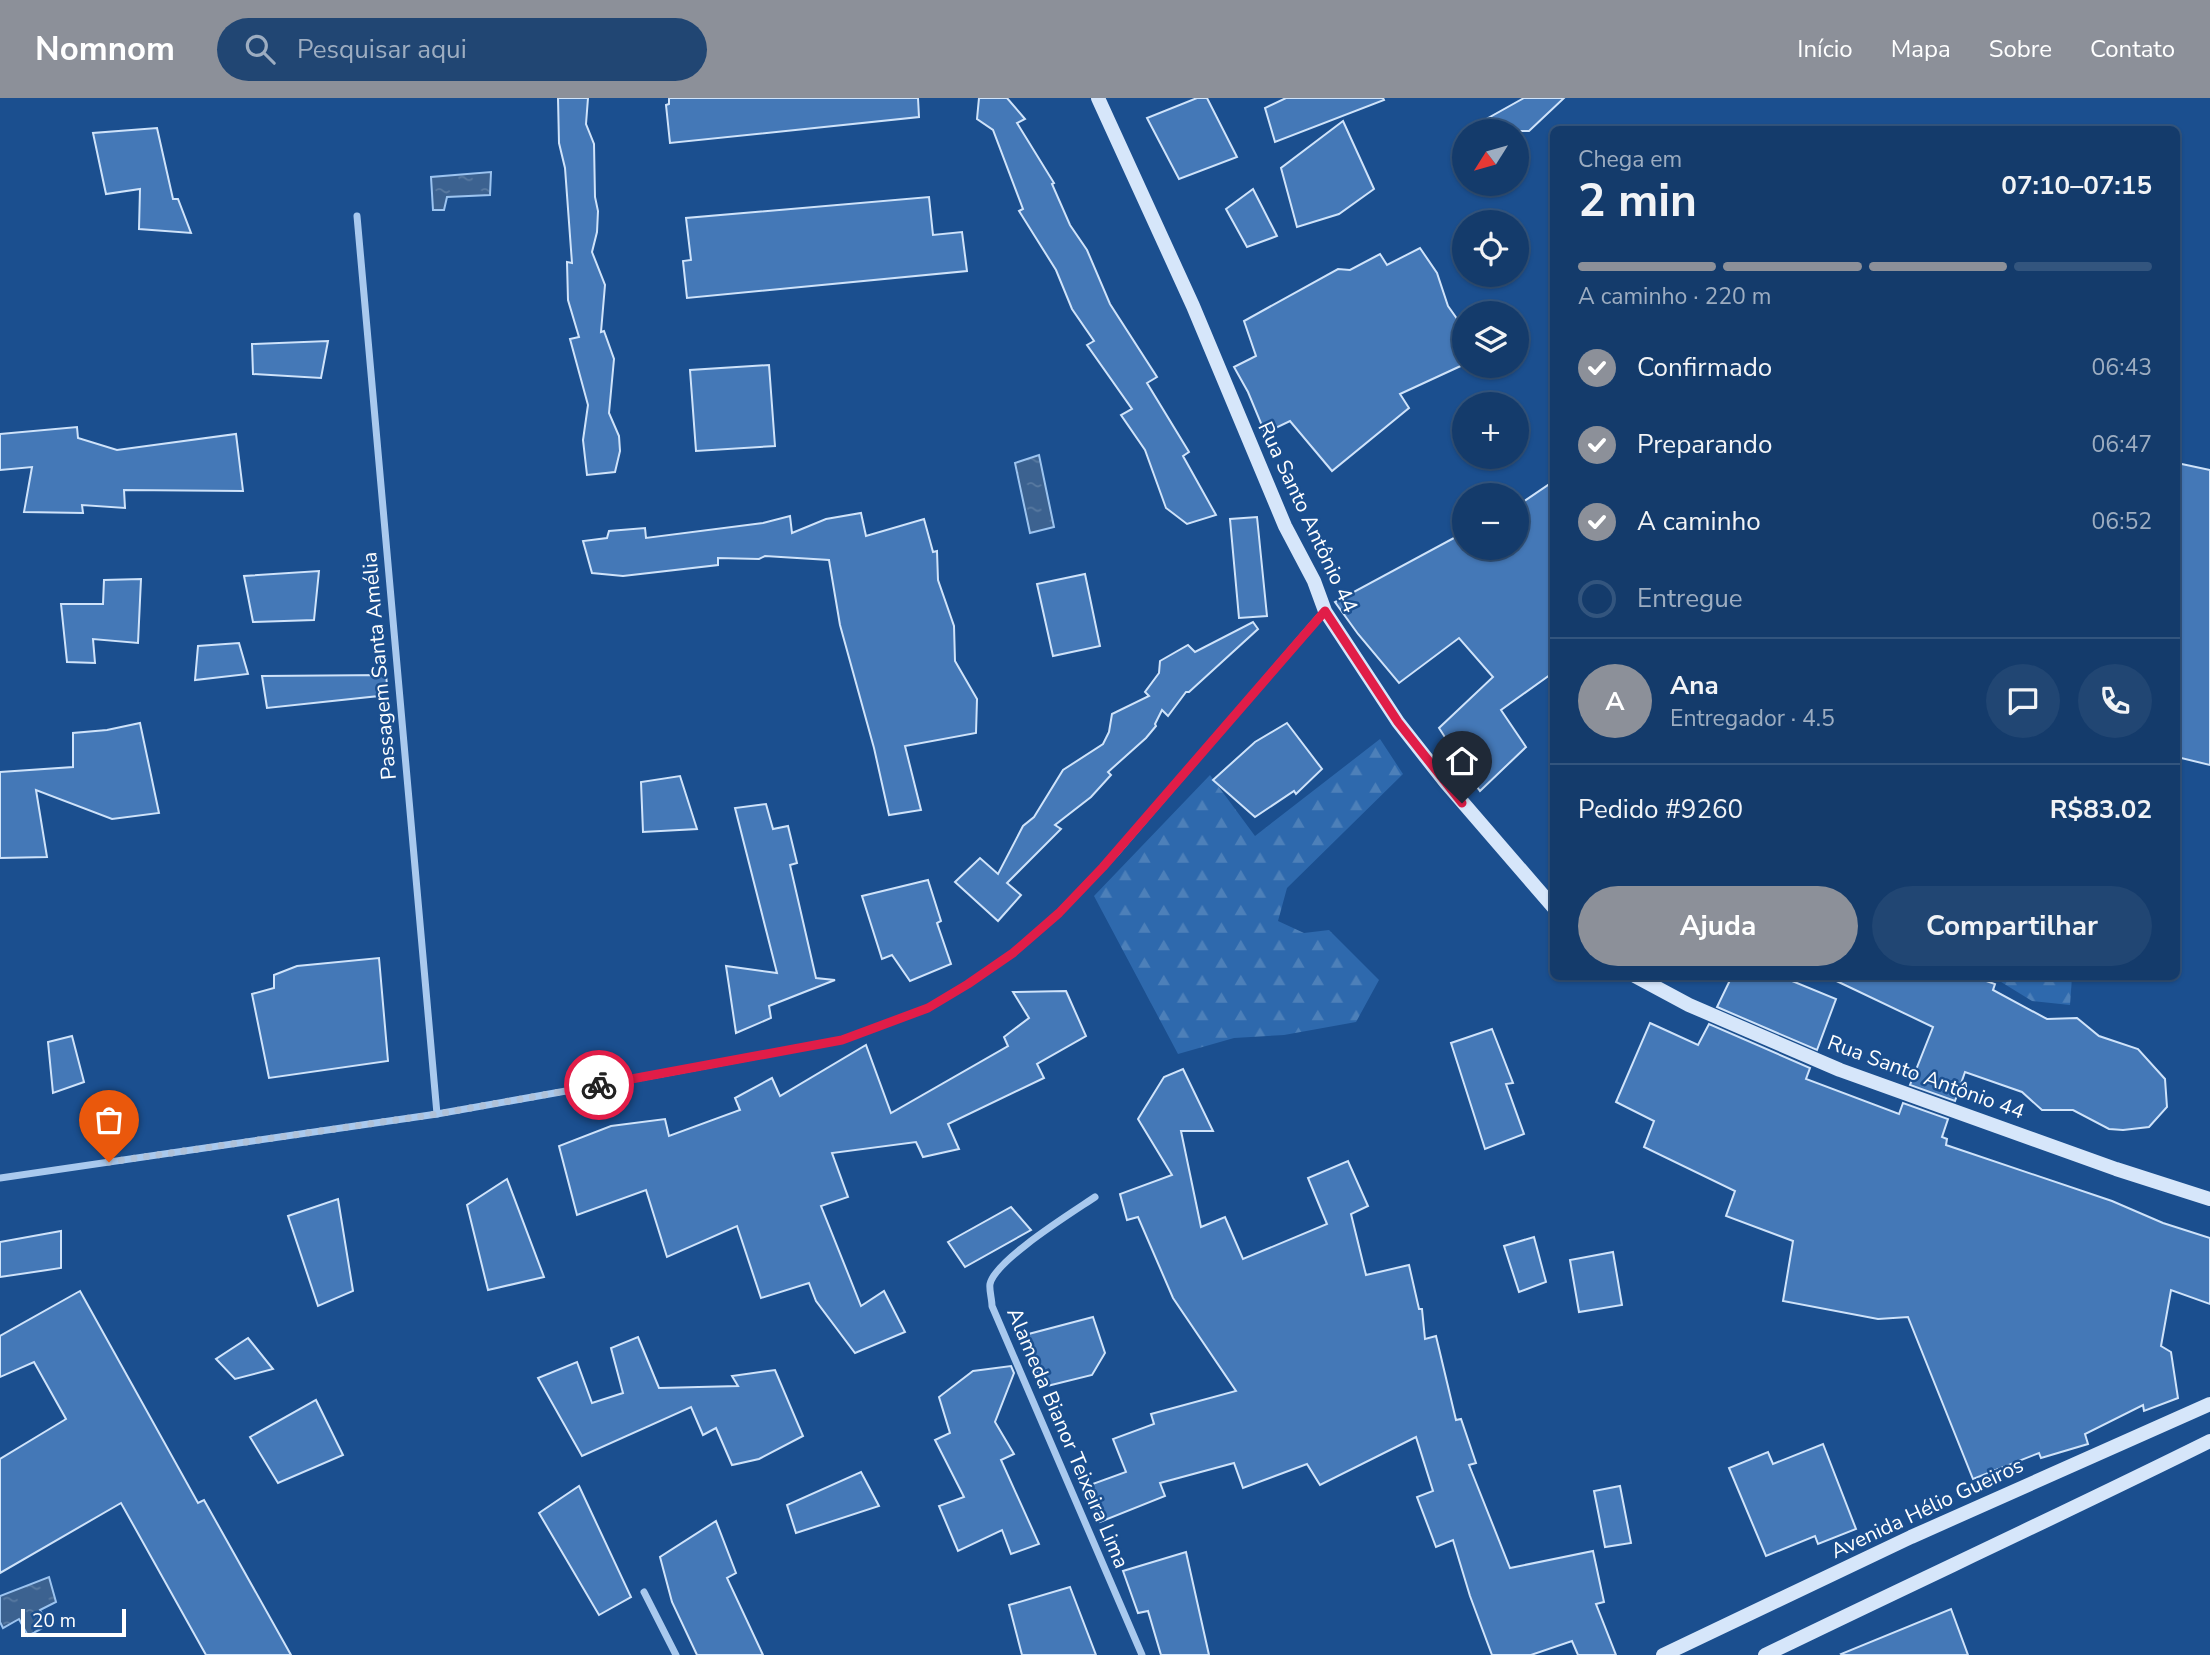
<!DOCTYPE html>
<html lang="pt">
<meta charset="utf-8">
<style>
:root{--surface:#143b6b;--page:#214673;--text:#f1f3f6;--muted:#9dadc1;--line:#33557e;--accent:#8c9099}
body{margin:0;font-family:"Nunito Sans",sans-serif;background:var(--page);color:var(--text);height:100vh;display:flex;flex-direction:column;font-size:26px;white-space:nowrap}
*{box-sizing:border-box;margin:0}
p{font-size:23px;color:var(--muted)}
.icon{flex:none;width:38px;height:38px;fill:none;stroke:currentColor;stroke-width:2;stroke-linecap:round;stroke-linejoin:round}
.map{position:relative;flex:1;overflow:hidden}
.side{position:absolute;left:1550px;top:28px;width:630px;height:854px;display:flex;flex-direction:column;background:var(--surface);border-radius:10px;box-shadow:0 2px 5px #0004,0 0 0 2px var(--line)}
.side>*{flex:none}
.needle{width:46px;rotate:233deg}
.buttons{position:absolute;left:1452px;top:21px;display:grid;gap:14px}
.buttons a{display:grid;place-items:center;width:77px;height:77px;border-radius:50%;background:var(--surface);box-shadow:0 2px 5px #0004,0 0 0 2px var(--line);font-size:35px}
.scale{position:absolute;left:21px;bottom:18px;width:105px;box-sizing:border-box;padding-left:7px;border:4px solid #fff;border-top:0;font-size:19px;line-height:24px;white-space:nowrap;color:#fff;-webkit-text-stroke:5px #1b4f8f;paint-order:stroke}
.pin{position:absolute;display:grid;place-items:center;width:60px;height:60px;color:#fff;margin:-72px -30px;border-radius:50% 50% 50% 0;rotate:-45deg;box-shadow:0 0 7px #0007}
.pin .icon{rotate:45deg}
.courier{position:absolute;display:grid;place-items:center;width:70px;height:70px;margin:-35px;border:5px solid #e11d48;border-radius:50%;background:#fff;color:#222;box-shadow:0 2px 9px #0007}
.head em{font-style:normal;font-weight:700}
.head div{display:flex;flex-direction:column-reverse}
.head{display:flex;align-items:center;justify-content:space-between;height:119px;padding:0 28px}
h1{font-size:46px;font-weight:700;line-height:52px}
.bar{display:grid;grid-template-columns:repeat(4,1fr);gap:10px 7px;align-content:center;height:84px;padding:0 28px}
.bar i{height:9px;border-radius:5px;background:var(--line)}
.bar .selected{background:var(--accent)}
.bar p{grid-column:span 4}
.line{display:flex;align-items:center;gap:18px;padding:0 28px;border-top:2px solid var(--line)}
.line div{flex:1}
.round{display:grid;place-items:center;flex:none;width:74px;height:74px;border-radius:37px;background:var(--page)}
ol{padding:0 28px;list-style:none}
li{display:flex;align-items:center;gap:21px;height:77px}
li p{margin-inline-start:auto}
li .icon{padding:7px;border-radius:50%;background:var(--accent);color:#fff;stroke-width:4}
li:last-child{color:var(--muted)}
li i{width:38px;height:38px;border:4px solid var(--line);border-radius:50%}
.action{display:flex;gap:14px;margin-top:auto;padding:14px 28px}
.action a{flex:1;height:80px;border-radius:42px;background:var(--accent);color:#fff;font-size:28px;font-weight:700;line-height:80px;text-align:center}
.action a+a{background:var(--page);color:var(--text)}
header{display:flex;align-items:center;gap:42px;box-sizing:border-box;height:98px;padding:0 35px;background:var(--accent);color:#fff}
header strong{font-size:33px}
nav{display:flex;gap:38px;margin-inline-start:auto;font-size:24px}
.search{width:490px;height:63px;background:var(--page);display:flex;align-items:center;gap:18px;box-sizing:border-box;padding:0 24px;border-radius:38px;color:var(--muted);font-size:26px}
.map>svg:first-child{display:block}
.forest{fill:url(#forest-firs)}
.water{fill:url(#water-ripples);stroke:#9cc4f0;stroke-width:2}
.building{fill:#4478b7;stroke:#cfe3fa;stroke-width:2}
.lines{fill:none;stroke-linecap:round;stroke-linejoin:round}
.street{stroke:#a9c9ee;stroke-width:7}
.secondary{stroke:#d6e6fa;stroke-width:14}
.done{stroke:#afc1d8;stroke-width:7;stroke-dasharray:0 12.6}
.route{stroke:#e11d48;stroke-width:9}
.labels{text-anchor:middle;stroke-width:5;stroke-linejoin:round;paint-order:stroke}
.street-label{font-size:21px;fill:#fff;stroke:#1b4f8f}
</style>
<header>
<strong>Nomnom</strong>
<div class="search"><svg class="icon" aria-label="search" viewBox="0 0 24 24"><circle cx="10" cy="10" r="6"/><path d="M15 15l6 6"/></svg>Pesquisar aqui</div>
<nav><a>Início</a><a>Mapa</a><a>Sobre</a><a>Contato</a></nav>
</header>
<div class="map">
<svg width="2210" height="1557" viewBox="0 0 2210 1557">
<defs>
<pattern id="forest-firs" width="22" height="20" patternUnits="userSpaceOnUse" patternTransform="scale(1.75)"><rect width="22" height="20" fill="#2e69ad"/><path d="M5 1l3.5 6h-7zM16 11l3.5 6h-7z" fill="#4d80b9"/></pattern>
<pattern id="water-ripples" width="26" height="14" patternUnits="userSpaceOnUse" patternTransform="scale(1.75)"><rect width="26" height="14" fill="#3c6290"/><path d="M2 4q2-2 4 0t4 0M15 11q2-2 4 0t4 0" fill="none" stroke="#597aa1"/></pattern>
</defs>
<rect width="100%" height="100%" fill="#1b4f8f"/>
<!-- forest -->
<g class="forest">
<path d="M 1380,641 L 1403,676 L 1287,790 L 1278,823 L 1304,835 L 1329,832 L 1379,882 L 1356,924 L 1284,937 L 1234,940 L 1178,956 L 1094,798 L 1210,677 L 1255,738 Z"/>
<path d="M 1993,879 L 2072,879 L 2070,907 L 2032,903 Z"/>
</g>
<!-- water -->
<g class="water">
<path d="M 491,74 L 490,97 L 447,99 L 444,112 L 433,112 L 431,79 Z"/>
<path d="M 1039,357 L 1054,429 L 1030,435 L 1015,365 Z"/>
<path d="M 49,1479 L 56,1504 L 40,1512 L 48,1527 L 28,1538 L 19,1521 L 3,1530 L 0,1524 L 0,1498 Z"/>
</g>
<!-- building -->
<g class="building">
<path d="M 558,0 L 588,0 L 586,26 L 594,46 L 595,99 L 598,113 L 597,134 L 592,154 L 605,187 L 601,234 L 604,233 L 614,261 L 609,315 L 619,338 L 620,353 L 615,374 L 587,377 L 583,342 L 588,307 L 570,241 L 579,239 L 568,202 L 567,164 L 572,165 L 565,70 L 559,45 Z"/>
<path d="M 669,0 L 918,0 L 919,19 L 670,45 L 666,7 L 669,6 Z"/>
<path d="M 979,0 L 1007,0 L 1025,21 L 1017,25 L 1054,85 L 1052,86 L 1070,127 L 1087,152 L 1110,206 L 1157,279 L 1147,285 L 1189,354 L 1183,358 L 1216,417 L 1187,426 L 1166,410 L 1145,352 L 1121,317 L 1132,311 L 1087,247 L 1094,243 L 1072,211 L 1056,172 L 1019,113 L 1023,111 L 993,32 L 977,21 Z"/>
<path d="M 1197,0 L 1207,0 L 1237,59 L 1179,81 L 1147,20 Z"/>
<path d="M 1286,0 L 1383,0 L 1384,2 L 1275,44 L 1265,10 Z"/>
<path d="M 1524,0 L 1564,0 L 1529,33 L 1465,33 Z"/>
<path d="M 1343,23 L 1374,91 L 1339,116 L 1297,129 L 1281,70 Z"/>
<path d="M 157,30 L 173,101 L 178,101 L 191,135 L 139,131 L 140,91 L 106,96 L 93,35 Z"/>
<path d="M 1253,91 L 1277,138 L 1247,149 L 1226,111 Z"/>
<path d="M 929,99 L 933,137 L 962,134 L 967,173 L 687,200 L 683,163 L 691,162 L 686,120 Z"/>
<path d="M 1420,150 L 1437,175 L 1448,208 L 1465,232 L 1465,266 L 1400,296 L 1409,310 L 1332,373 L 1290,323 L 1265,335 L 1248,294 L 1234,269 L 1256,258 L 1244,223 L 1338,171 L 1350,172 L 1380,156 L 1387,167 Z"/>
<path d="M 328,243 L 321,280 L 253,276 L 252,246 Z"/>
<path d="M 769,267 L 775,348 L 696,353 L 690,272 Z"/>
<path d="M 77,329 L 78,340 L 117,352 L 236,336 L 243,393 L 124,392 L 125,410 L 82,407 L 83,415 L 24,414 L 32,369 L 0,372 L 0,336 Z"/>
<path d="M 2177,365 L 2210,372 L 2210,667 L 2177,659 Z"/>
<path d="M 1554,383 L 1554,574 L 1501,612 L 1526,649 L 1480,693 L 1460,666 L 1461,664 L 1439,630 L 1493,579 L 1459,540 L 1399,585 L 1358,536 L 1335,504 L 1465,434 L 1465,450 L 1517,450 L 1517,408 Z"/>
<path d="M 861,415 L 866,438 L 924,421 L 933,454 L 937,453 L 938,482 L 954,528 L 955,563 L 977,601 L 976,635 L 905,648 L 921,712 L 889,717 L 874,650 L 840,527 L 829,462 L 765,458 L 759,461 L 718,460 L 718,467 L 623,478 L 592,475 L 583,443 L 607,440 L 609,433 L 645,430 L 646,440 L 763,425 L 790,418 L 792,435 L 826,421 Z"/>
<path d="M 1257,419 L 1267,518 L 1239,520 L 1230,421 Z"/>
<path d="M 319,473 L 314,522 L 253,524 L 244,478 Z"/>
<path d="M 1085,476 L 1100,548 L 1053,558 L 1037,486 Z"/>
<path d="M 141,481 L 138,545 L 93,541 L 95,565 L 67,564 L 61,506 L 103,506 L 104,482 Z"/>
<path d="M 1253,524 L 1258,531 L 1189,594 L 1186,594 L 1168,618 L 1162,612 L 1155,626 L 1156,628 L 1146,640 L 1108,674 L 1111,677 L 1091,699 L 1055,727 L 1061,731 L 1007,785 L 1021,797 L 998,823 L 955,784 L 980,760 L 998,776 L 1023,728 L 1034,719 L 1063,672 L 1103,646 L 1109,634 L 1112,616 L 1149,598 L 1145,594 L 1159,575 L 1160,563 L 1188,547 L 1195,554 Z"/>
<path d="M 239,545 L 248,576 L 195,582 L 198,548 Z"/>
<path d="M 386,577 L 388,597 L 267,610 L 262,578 Z"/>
<path d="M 140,625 L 159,715 L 112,721 L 36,692 L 47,759 L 0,760 L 0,674 L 73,669 L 73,635 L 107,632 Z"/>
<path d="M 1287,625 L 1322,671 L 1296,696 L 1294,693 L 1255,719 L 1213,682 L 1255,644 Z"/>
<path d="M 680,678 L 697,731 L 643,734 L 641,684 Z"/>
<path d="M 766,706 L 773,731 L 788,728 L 797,765 L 790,767 L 816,880 L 835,882 L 769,908 L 771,920 L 736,935 L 726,868 L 777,875 L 735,710 Z"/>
<path d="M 928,782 L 941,823 L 937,825 L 951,866 L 910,883 L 892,857 L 882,861 L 862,798 Z"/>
<path d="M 379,860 L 388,963 L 269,980 L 252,896 L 274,890 L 274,877 L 297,868 Z"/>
<path d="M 1732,878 L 1780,878 L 1836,901 L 1817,952 L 1717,909 Z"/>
<path d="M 1826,878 L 1972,878 L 1995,886 L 1993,892 L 2047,921 L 2077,920 L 2099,938 L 2138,951 L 2165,981 L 2167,1009 L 2149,1029 L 2123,1032 L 2109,1031 L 2073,1012 L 2042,1012 L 2022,994 L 1965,974 L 1955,1003 L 1910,987 L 1933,929 Z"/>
<path d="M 1066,893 L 1086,938 L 1037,966 L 1044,980 L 948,1026 L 959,1051 L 923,1059 L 916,1044 L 832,1055 L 848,1099 L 821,1108 L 861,1208 L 884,1193 L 905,1234 L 855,1255 L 816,1203 L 809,1185 L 761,1200 L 737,1128 L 667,1159 L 646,1092 L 577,1117 L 559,1048 L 611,1028 L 665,1021 L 669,1038 L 740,1012 L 735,1000 L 772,980 L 780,998 L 866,947 L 891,1015 L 1008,948 L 1004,939 L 1029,920 L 1013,894 Z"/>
<path d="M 1650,925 L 1698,947 L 1709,926 L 1810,970 L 1806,981 L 1899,1016 L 1903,1005 L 1948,1021 L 1942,1039 L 1947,1041 L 1946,1047 L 2112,1103 L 2163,1125 L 2210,1140 L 2210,1206 L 2171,1192 L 2161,1248 L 2171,1254 L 2178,1300 L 2144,1313 L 2143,1307 L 2085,1336 L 2088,1346 L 2041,1360 L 2039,1355 L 1973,1381 L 1908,1219 L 1878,1221 L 1783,1203 L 1793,1143 L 1726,1118 L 1735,1093 L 1644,1049 L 1654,1023 L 1616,1004 Z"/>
<path d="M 1492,931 L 1513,985 L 1506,986 L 1524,1036 L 1485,1051 L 1451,945 Z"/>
<path d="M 72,938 L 84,984 L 53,995 L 48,944 Z"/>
<path d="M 1183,971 L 1213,1033 L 1181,1033 L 1201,1129 L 1225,1119 L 1243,1161 L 1327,1126 L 1308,1080 L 1348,1063 L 1368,1108 L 1351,1116 L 1366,1177 L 1409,1167 L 1419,1211 L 1422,1211 L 1425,1241 L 1436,1238 L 1456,1322 L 1461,1321 L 1476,1365 L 1469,1367 L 1510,1470 L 1593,1453 L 1604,1504 L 1596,1506 L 1616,1557 L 1578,1557 L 1572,1543 L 1531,1557 L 1492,1557 L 1470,1498 L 1453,1442 L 1436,1449 L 1417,1399 L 1433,1393 L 1416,1339 L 1320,1387 L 1307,1366 L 1243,1390 L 1234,1365 L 1160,1385 L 1165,1398 L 1100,1424 L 1087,1388 L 1126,1374 L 1113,1341 L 1154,1326 L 1151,1316 L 1236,1293 L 1173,1200 L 1138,1119 L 1127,1122 L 1120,1096 L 1172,1077 L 1138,1021 L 1164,979 Z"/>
<path d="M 507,1081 L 544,1179 L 488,1192 L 467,1107 Z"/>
<path d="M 338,1101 L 353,1193 L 318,1208 L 288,1118 Z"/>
<path d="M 1011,1109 L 1031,1132 L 965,1169 L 948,1144 Z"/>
<path d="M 61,1133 L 61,1170 L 0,1179 L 0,1144 Z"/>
<path d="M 1534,1139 L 1546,1184 L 1519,1194 L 1504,1148 Z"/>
<path d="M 1613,1154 L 1622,1207 L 1579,1214 L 1570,1162 Z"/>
<path d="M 80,1193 L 198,1405 L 204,1402 L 291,1557 L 206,1557 L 121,1405 L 0,1475 L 0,1361 L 66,1321 L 34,1264 L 0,1279 L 0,1238 Z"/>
<path d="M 1093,1219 L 1105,1255 L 1092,1277 L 1043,1289 L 1021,1238 Z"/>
<path d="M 638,1239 L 659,1290 L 738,1288 L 732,1278 L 775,1272 L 803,1338 L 759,1361 L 732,1367 L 716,1330 L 703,1337 L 691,1309 L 582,1358 L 538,1280 L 577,1264 L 592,1305 L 623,1295 L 611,1250 Z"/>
<path d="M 248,1240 L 273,1271 L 235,1281 L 216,1261 Z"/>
<path d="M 1011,1268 L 1014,1275 L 995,1324 L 1014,1356 L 1001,1362 L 1039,1446 L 1011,1456 L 1002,1432 L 958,1453 L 939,1408 L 964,1399 L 935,1342 L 950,1335 L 939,1299 L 973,1273 Z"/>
<path d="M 316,1302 L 343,1357 L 278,1385 L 250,1339 Z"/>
<path d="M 1823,1346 L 1856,1431 L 1818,1446 L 1815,1438 L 1766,1458 L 1729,1370 L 1768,1354 L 1773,1366 Z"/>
<path d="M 861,1374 L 879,1408 L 796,1435 L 787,1407 Z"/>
<path d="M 579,1388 L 631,1499 L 599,1517 L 539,1415 Z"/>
<path d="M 1620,1388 L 1631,1445 L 1605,1449 L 1594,1393 Z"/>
<path d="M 716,1423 L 736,1475 L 727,1480 L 763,1557 L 697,1557 L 672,1504 L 660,1459 Z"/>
<path d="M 1186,1454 L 1209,1557 L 1161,1557 L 1148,1513 L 1138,1515 L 1123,1473 Z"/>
<path d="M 1070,1489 L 1096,1557 L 1022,1557 L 1009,1507 Z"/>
<path d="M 1951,1511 L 1968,1557 L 1842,1557 L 1841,1556 Z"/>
</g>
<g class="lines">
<!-- street -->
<g class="street">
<path d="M 357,118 L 437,1016"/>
<path d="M 0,1080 L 437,1016 L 661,976 L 842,942 L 928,910 L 968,886 L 1013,855 L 1059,815 L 1117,754 L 1324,513"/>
<path d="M 1095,1099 C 1073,1114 995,1162 990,1186 C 989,1192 992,1201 992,1208 L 1142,1557"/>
<path d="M 644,1494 L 676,1557"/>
</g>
<!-- secondary -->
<g class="secondary">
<path d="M 1098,0 L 1193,208 L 1285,428 L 1314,483 L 1325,513 L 1398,624 L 1446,685 L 1554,810"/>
<path d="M 1635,878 L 1689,907 L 1840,972 L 2116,1071 L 2210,1101"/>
<path d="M 1663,1557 L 1911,1439 L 2210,1306"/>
<path d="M 1765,1557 C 1913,1485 2063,1416 2210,1343"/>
</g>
</g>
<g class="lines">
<!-- done -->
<path class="done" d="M 109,1064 L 437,1016 L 599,987"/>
<!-- route -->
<path class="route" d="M 599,987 L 842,942 L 928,910 L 968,886 L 1013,855 L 1059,815 L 1103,769 L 1325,513 L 1398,624 L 1462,705"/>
</g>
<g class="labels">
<!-- street labels -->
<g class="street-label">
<text transform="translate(1308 419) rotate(65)" y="7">Rua Santo Antônio 44</text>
<text transform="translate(379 568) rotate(-95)" y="7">Passagem Santa Amélia</text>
<text transform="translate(1926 979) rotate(20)" y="7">Rua Santo Antônio 44</text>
<text transform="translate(1068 1340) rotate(67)" y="7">Alameda Bianor Teixeira Lima</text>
<text transform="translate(1927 1410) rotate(-25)" y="7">Avenida Hélio Gueiros</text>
</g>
</g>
</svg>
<div class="buttons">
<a><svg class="needle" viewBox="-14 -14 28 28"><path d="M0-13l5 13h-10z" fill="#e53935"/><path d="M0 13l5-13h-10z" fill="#9dadc1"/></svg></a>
<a><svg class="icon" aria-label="locate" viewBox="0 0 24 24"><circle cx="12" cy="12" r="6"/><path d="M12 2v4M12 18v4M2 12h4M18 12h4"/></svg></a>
<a><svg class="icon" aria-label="layers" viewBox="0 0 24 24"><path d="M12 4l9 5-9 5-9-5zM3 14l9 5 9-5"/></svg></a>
<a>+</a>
<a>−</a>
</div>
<div class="scale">20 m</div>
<div class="pin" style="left:109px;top:1064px;background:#ea580c"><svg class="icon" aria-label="bag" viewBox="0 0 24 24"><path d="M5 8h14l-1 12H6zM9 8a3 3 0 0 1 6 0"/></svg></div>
<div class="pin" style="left:1462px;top:705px;background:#1f2937"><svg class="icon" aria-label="home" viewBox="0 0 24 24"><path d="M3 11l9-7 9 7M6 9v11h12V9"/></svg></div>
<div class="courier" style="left:599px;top:987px"><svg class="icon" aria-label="bike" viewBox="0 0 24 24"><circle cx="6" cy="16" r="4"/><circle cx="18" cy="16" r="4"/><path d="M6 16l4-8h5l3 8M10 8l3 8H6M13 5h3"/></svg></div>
<section class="side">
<div class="head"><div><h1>2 min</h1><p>Chega em</p></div><em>07:10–07:15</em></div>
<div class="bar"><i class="selected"></i><i class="selected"></i><i class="selected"></i><i></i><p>A caminho · 220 m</p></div>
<ol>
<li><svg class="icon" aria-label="check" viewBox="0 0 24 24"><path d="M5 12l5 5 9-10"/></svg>Confirmado<p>06:43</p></li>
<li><svg class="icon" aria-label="check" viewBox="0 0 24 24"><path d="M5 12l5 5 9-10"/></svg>Preparando<p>06:47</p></li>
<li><svg class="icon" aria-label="check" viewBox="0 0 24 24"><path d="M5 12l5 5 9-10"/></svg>A caminho<p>06:52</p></li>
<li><i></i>Entregue</li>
</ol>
<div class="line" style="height:126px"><b class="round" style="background:var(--accent);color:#fff">A</b><div><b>Ana</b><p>Entregador · 4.5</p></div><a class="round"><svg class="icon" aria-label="chat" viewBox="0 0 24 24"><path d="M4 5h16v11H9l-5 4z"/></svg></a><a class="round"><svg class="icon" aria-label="phone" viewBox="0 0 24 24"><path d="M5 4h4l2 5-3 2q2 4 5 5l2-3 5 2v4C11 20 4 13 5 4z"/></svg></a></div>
<div class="line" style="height:91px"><div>Pedido #9260</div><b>R$83.02</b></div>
<div class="action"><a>Ajuda</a><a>Compartilhar</a></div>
</section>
</div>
